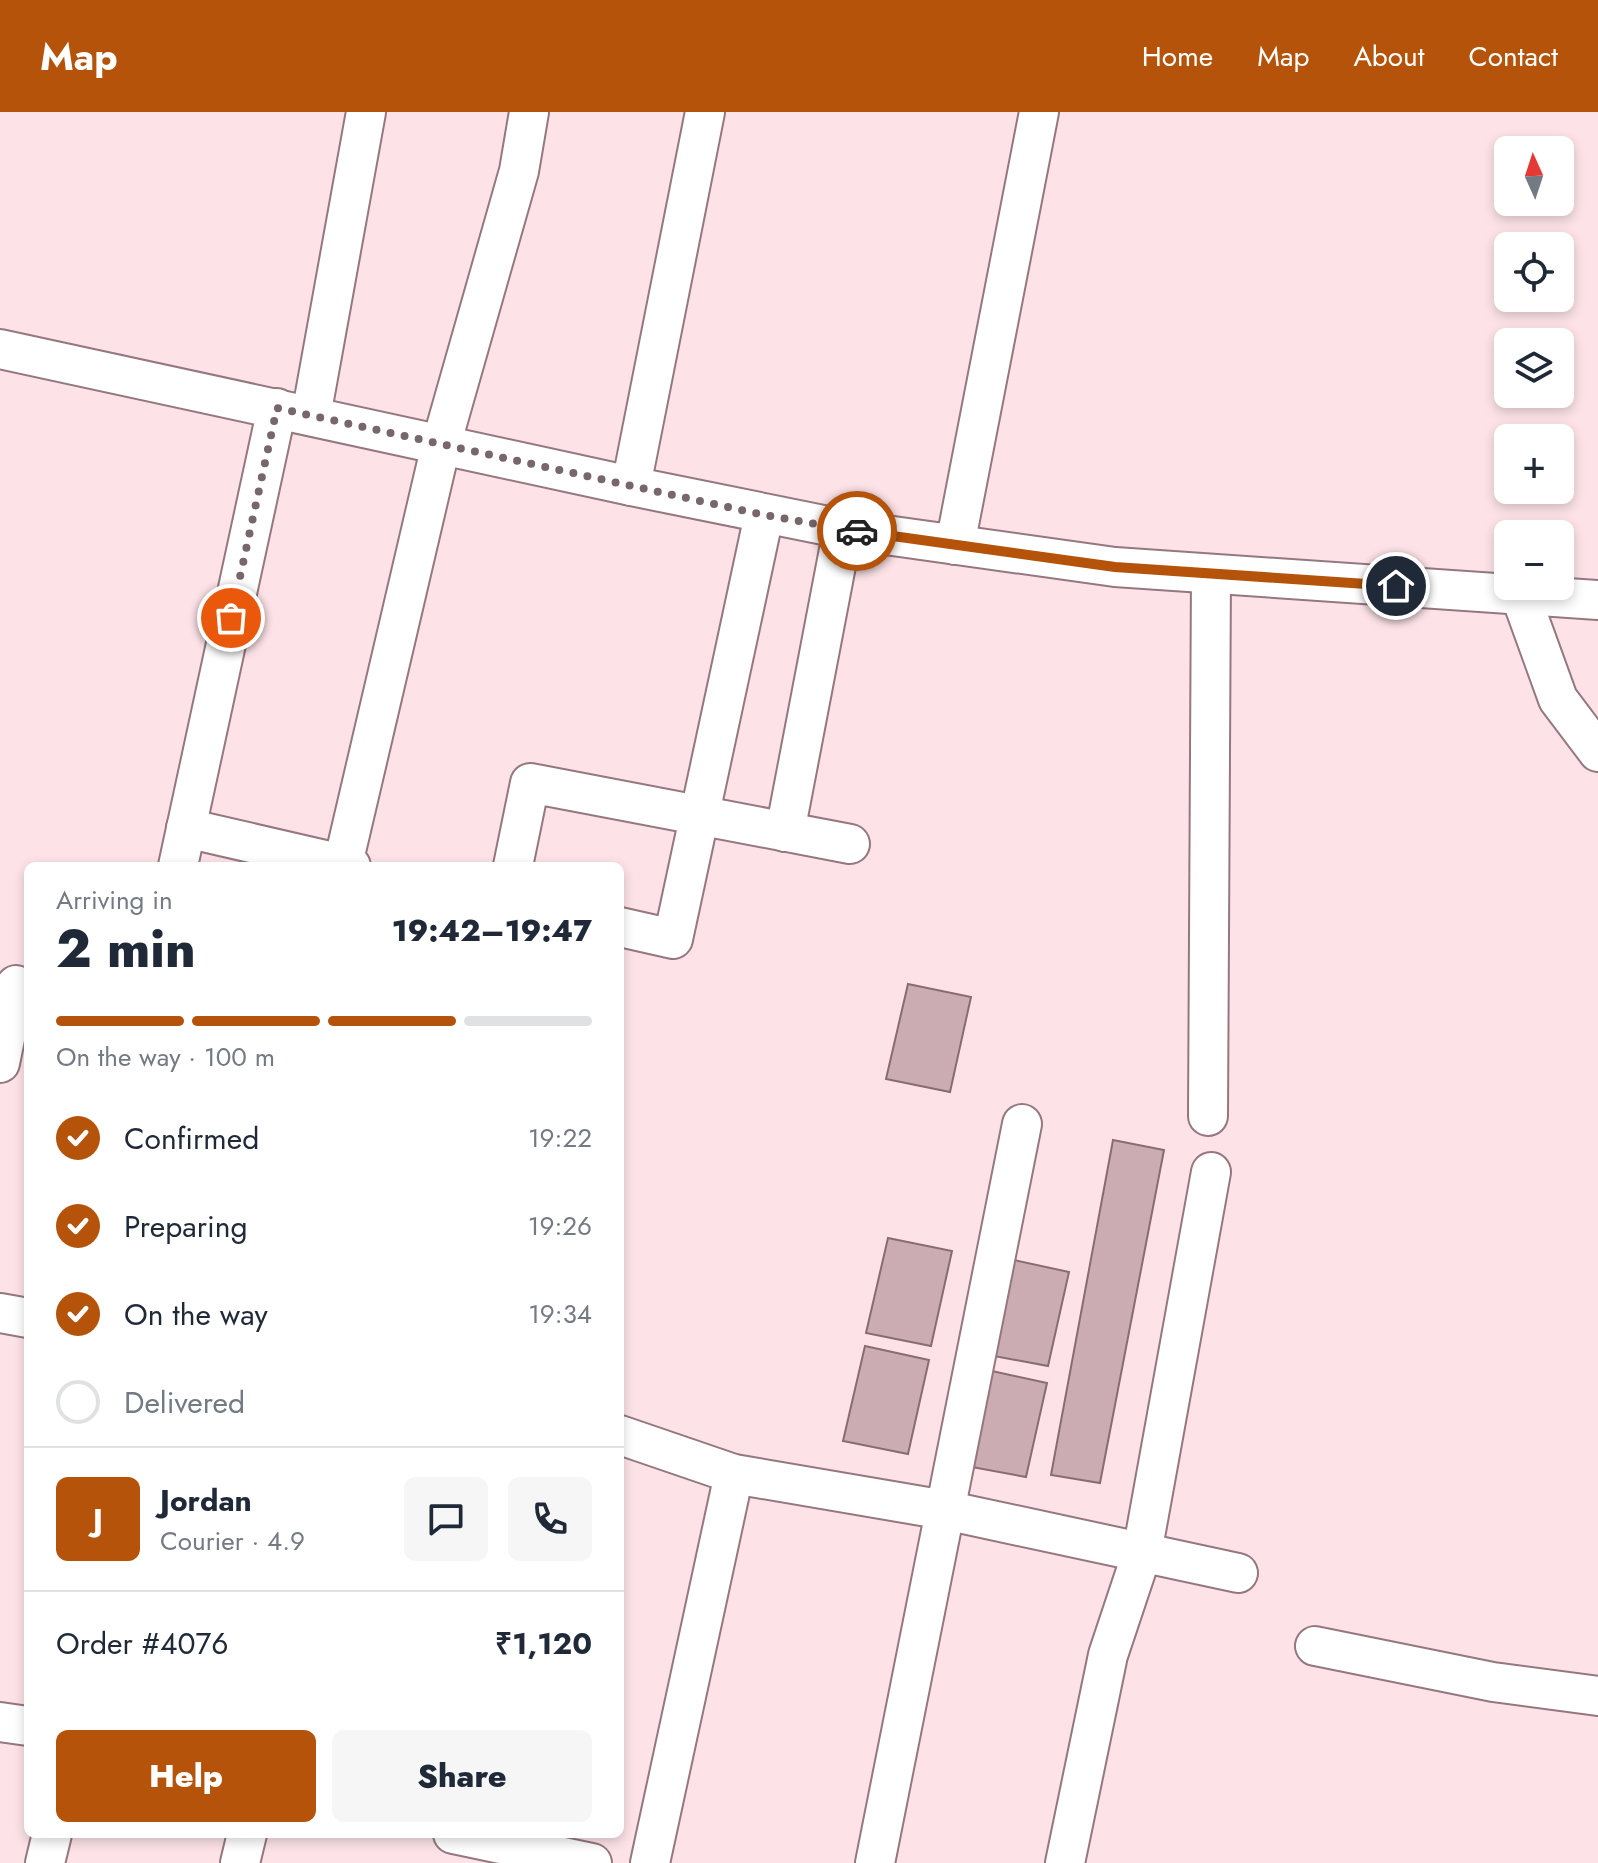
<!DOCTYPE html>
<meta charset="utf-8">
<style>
:root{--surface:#fff;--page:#f6f6f7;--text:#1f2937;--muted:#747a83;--line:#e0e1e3;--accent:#b45309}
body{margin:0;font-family:Jost,sans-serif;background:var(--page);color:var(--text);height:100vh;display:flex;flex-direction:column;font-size:30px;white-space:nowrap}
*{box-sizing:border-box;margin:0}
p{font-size:26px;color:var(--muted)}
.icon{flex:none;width:44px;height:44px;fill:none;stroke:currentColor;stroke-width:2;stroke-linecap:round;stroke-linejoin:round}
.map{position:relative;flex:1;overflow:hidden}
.side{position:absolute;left:24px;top:750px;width:600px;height:976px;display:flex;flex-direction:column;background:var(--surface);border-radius:12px;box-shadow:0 4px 12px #0003}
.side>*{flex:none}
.needle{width:52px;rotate:357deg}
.tools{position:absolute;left:1494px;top:24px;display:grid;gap:16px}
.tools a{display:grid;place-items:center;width:80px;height:80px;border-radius:12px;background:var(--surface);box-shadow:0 4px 12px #0003;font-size:40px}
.pin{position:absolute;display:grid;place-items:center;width:68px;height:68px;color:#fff;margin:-34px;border:4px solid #fff;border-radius:50%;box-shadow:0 2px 8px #0007}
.courier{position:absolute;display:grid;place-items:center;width:80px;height:80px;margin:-40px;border:6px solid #b45309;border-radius:50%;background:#fff;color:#222;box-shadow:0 2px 10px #0007}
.summary em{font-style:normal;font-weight:800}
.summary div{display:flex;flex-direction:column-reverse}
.summary{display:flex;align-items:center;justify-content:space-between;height:136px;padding:0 32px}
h1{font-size:52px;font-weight:800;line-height:60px}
.bar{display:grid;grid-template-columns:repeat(4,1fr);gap:12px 8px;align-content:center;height:96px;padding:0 32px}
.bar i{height:10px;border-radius:6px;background:var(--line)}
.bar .current{background:var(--accent)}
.bar p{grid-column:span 4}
.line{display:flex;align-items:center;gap:20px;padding:0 32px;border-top:2px solid var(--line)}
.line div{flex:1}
.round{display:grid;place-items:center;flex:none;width:84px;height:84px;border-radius:12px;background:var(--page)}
ol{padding:0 32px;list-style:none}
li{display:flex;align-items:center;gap:24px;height:88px}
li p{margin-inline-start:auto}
li .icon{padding:8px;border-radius:50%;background:var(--accent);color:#fff;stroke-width:4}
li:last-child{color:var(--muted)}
li i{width:44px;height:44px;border:4px solid var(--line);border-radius:50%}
.cta{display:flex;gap:16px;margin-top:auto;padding:16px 32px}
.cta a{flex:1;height:92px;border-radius:12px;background:var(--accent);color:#fff;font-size:32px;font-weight:800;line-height:92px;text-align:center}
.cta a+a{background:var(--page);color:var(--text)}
header{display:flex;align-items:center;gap:48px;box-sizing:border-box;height:112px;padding:0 40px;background:var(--accent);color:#fff}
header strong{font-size:38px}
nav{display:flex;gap:44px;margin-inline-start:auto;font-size:28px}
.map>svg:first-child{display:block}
.building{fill:#caacb2;stroke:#896c73;stroke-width:2}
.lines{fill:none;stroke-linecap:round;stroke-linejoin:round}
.street-casing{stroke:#95787f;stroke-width:42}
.street{stroke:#fff;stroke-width:38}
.done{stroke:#77666a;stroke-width:8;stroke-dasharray:0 14.4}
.route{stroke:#b45309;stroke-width:10}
</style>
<header>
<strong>Map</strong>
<nav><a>Home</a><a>Map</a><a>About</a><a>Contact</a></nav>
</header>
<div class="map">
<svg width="1598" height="1751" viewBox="0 0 1598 1751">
<rect width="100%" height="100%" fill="#fde3e8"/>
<!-- building -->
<g class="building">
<path d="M 908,872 L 971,885 L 950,980 L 886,967 Z"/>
<path d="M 1113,1028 L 1164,1038 L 1100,1371 L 1051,1363 Z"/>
<path d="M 888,1126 L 952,1139 L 931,1234 L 866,1221 Z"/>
<path d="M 1005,1146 L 1069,1160 L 1048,1254 L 983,1242 Z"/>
<path d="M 865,1234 L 929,1248 L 908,1342 L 843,1329 Z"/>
<path d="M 983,1257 L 1047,1271 L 1026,1365 L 961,1353 Z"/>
</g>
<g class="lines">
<!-- street casing -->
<g class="street-casing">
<g id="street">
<path d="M 0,237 L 631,374 L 843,417 L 1115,455 L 1598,488"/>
<path d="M 311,304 L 366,0"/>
<path d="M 631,374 L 705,0"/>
<path d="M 955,433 L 1039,0"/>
<path d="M 1520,482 L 1558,587 L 1598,640"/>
<path d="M 186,716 L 351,754"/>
<path d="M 785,720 L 843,417"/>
<path d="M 343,752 L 441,333 L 519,59 L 529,0"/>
<path d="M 178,754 L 277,296"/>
<path d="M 513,754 L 530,671 L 850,732"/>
<path d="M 620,815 L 673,827 L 764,403"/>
<path d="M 0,951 L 16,873"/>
<path d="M 1208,1004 L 1211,462"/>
<path d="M 0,1201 L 28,1206"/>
<path d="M 620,1323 L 734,1362 L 945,1398 L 1238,1461"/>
<path d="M 1315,1534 L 1493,1570 L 1598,1584"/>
<path d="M 0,1610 L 28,1614"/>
<path d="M 453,1722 L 592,1751"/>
<path d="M 45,1751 L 52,1722"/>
<path d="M 240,1751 L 247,1722"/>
<path d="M 650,1751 L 734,1362"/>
<path d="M 875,1751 L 1022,1012"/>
<path d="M 1065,1751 L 1108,1543 L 1142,1441 L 1211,1060"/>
</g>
</g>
<!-- street -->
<use href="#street" class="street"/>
</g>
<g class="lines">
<!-- done -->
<path class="done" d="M 231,506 L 277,296 L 764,403 L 857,419"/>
<!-- route -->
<path class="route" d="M 857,419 L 1115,455 L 1396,474"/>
</g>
</svg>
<div class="tools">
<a><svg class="needle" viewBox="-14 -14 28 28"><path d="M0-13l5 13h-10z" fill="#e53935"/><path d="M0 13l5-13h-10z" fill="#747a83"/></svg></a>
<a><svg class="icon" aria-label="locate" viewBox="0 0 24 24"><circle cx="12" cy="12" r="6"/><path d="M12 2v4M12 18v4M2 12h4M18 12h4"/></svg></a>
<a><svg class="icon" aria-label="layers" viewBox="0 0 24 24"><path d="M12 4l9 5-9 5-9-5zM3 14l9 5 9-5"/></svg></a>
<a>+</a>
<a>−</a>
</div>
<div class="pin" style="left:231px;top:506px;background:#ea580c"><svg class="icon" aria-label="bag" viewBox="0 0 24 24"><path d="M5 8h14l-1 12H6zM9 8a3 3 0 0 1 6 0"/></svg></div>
<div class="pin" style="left:1396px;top:474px;background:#1f2937"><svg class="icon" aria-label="home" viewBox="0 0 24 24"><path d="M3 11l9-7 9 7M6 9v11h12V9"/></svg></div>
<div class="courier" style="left:857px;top:419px"><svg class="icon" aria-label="car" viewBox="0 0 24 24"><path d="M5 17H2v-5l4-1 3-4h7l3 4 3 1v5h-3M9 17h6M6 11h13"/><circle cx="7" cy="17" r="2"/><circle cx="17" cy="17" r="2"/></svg></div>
<section class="side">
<div class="summary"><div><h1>2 min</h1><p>Arriving in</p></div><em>19:42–19:47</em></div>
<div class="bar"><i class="current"></i><i class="current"></i><i class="current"></i><i></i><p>On the way · 100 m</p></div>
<ol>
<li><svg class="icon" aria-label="check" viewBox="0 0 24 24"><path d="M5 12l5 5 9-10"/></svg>Confirmed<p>19:22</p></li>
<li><svg class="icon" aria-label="check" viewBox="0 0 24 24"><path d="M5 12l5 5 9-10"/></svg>Preparing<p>19:26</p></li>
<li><svg class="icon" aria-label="check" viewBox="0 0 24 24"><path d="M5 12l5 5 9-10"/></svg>On the way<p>19:34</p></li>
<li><i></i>Delivered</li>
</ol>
<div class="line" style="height:144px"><b class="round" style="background:var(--accent);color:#fff">J</b><div><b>Jordan</b><p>Courier · 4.9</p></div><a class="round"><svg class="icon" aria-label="chat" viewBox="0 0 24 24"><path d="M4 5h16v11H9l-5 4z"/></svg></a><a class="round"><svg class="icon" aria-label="phone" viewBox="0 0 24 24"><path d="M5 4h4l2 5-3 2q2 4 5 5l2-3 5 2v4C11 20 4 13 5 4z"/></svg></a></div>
<div class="line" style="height:104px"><div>Order #4076</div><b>₹1,120</b></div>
<div class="cta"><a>Help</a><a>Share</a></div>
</section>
</div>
